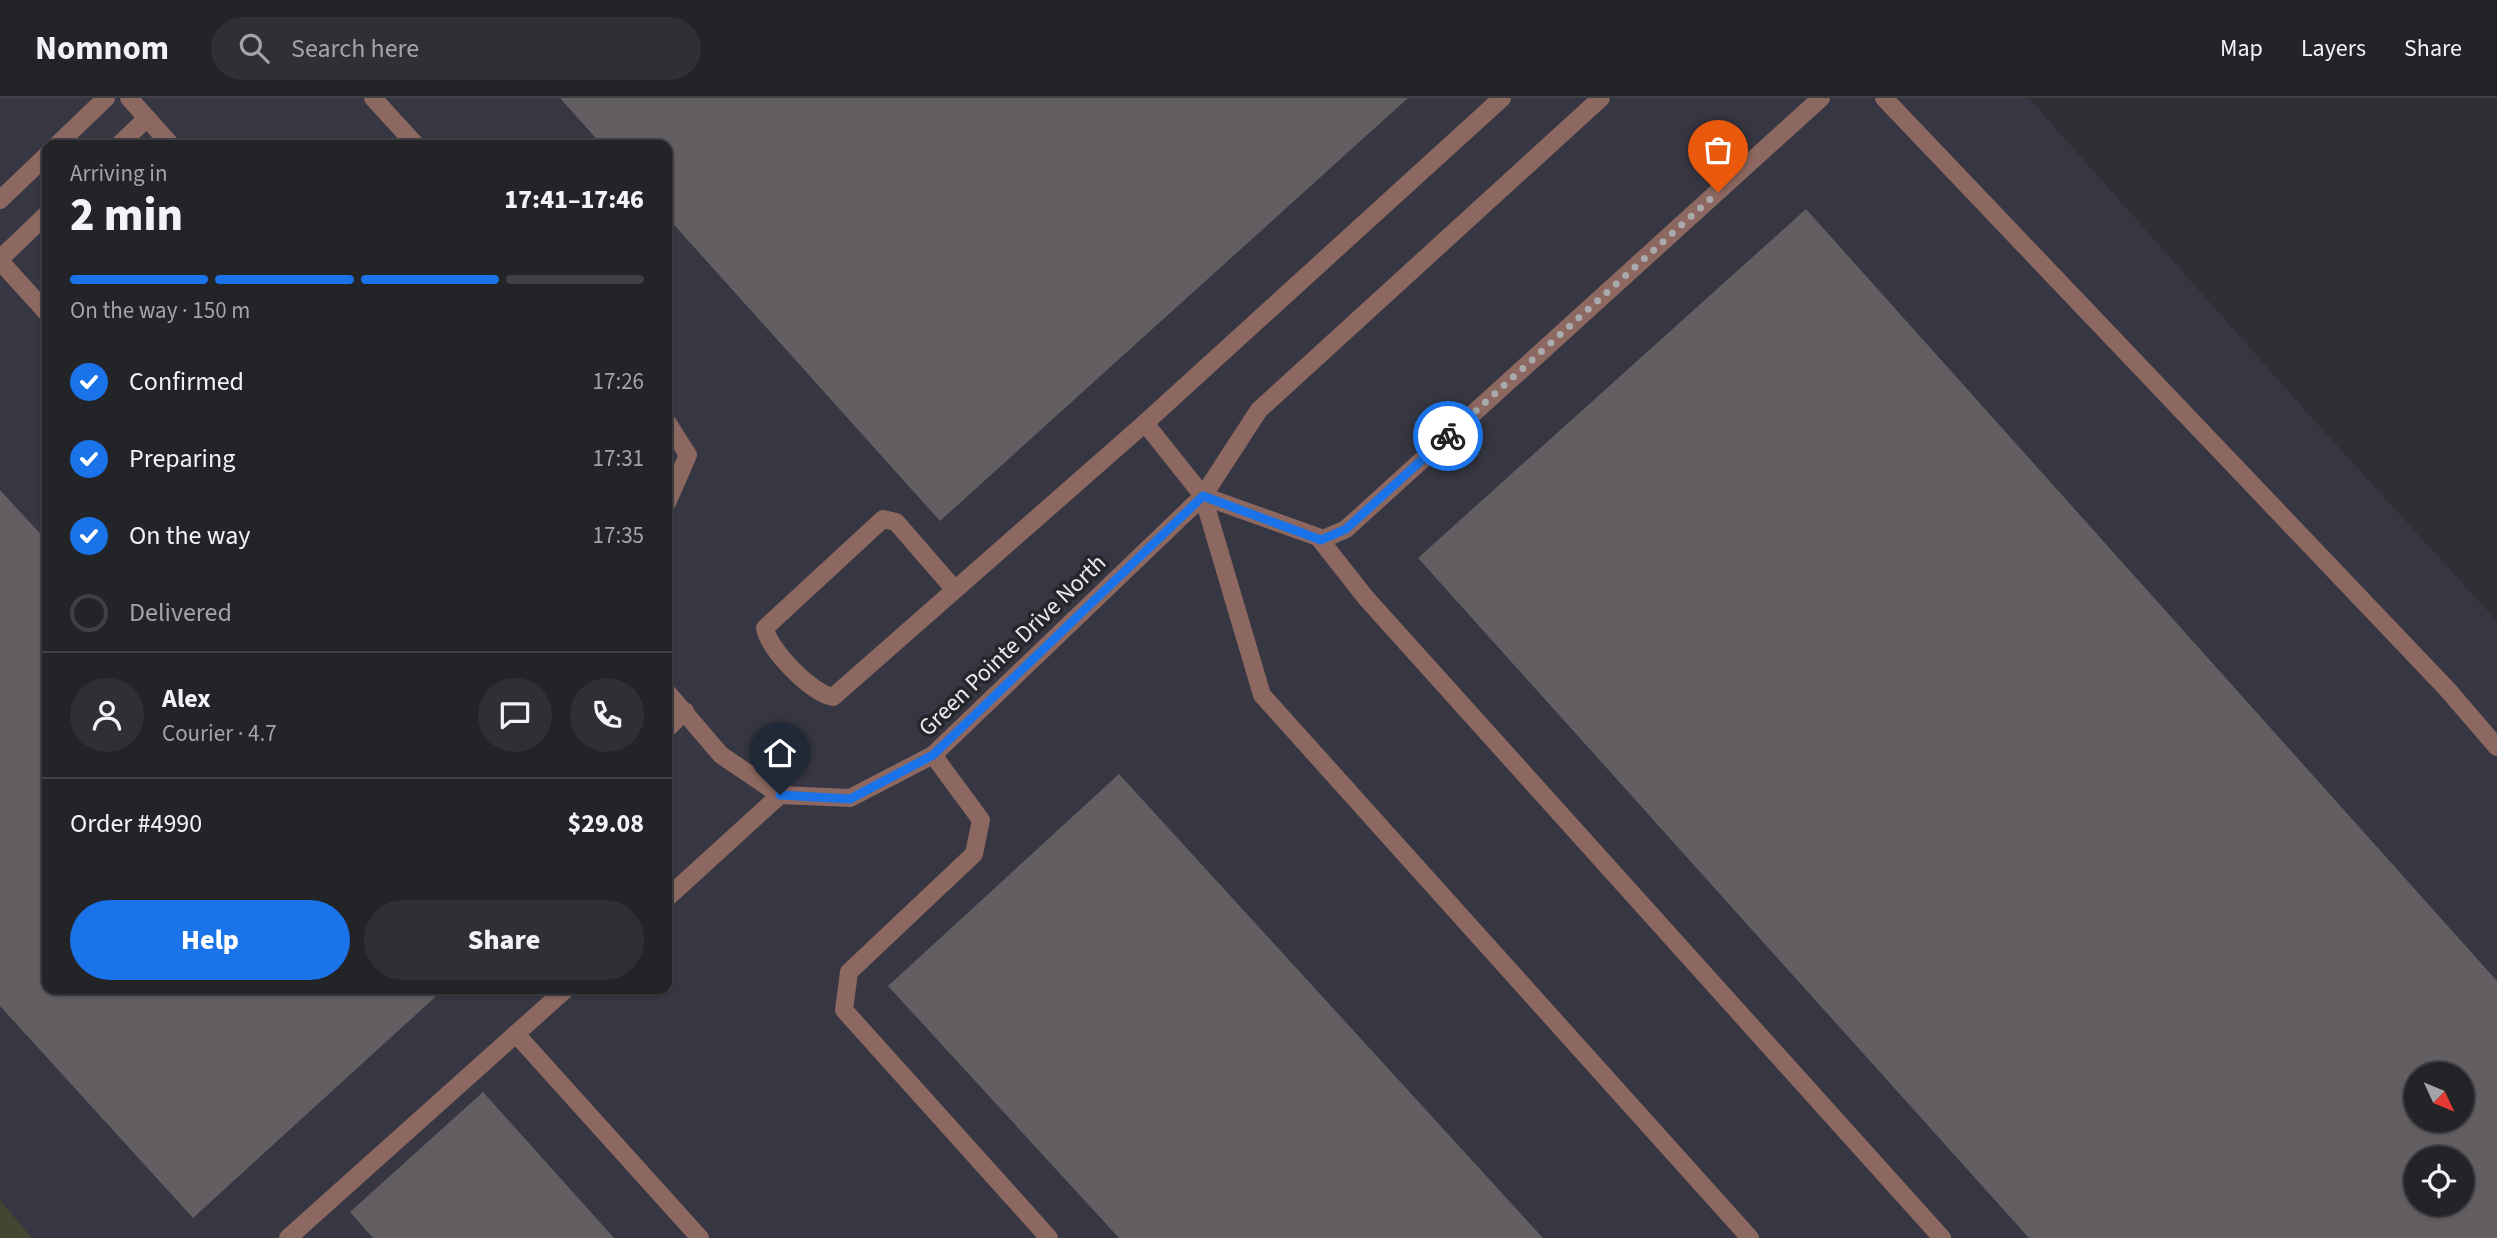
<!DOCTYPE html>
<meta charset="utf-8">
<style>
:root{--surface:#232428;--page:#2f3034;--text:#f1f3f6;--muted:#a3a4a8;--line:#404145;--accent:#1a73e8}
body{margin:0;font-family:"Source Sans 3",sans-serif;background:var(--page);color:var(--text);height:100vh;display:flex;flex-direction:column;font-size:26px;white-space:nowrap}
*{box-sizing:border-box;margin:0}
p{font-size:23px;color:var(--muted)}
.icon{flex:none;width:38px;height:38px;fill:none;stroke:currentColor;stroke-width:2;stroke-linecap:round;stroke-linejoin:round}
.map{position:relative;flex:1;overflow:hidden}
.panel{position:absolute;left:42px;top:42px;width:630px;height:854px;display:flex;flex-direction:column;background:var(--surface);border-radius:14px;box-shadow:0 2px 5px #0004,0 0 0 2px var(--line)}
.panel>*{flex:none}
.needle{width:46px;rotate:134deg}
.fabs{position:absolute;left:2404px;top:964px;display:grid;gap:14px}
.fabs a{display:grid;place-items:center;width:70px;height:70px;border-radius:50%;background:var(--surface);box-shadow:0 2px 5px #0004,0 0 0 2px var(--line);font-size:35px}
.pin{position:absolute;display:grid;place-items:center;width:60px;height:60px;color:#fff;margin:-72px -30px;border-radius:50% 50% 50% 0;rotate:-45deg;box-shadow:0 0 7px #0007}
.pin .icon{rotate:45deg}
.courier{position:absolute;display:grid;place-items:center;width:70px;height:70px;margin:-35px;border:5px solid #1a73e8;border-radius:50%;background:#fff;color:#222;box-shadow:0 2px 9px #0007}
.head em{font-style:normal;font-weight:800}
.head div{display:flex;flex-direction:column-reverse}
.head{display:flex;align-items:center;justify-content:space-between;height:119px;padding:0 28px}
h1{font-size:46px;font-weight:800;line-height:52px}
.bar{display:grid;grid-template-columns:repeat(4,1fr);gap:10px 7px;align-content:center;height:84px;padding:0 28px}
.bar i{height:9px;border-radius:5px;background:var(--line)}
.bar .current{background:var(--accent)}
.bar p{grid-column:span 4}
.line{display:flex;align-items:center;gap:18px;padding:0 28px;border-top:2px solid var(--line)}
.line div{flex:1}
.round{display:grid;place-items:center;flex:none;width:74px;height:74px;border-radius:37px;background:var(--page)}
ol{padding:0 28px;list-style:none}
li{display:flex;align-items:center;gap:21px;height:77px}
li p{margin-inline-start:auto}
li .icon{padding:7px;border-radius:50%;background:var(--accent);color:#fff;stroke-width:4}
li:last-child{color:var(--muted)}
li i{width:38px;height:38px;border:4px solid var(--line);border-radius:50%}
.button{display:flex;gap:14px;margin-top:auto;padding:14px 28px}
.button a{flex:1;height:80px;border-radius:42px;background:var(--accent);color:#fff;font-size:28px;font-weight:800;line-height:80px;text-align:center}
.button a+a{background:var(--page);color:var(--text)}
header{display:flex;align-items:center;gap:42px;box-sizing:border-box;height:98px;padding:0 35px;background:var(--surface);border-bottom:2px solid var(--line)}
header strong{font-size:33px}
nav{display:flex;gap:38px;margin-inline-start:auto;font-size:24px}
.search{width:490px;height:63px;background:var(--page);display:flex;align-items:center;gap:18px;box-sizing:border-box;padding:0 24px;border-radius:38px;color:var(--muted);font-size:26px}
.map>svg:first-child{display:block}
.built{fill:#363742;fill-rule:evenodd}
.green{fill:#424732}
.building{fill:#625e62;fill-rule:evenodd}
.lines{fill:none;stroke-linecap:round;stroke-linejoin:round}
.minor{stroke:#8d6861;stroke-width:18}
.done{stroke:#a9aaad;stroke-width:7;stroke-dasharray:0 12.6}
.route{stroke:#1a73e8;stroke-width:9}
.labels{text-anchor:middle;stroke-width:7;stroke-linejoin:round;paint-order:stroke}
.street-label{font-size:24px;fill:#eaebee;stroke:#25262b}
</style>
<header>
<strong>Nomnom</strong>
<div class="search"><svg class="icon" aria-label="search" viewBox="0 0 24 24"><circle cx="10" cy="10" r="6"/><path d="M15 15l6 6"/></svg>Search here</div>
<nav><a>Map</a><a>Layers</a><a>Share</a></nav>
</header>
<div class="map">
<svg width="2497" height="1140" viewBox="0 0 2497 1140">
<rect width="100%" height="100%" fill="#2f3035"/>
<!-- built -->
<path class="built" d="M 0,0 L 2029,0 L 2321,330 L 2497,523 L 2497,1140 L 32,1140 L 0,1102 ZM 47,47 L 667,47 L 667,891 L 47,891 ZM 2417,976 L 2462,976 L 2462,1022 L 2417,1022 ZM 2417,1060 L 2462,1060 L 2462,1106 L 2417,1106 Z"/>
<!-- green -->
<path class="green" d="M 0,1102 L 32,1140 L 0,1140 Z"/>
<!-- building -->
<g class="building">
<path d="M 560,0 L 1408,0 L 940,423 L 667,119 L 667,47 L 602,47 Z"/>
<path d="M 1806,111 L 2497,883 L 2497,1140 L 2029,1140 L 1418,460 ZM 2417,976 L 2462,976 L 2462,1022 L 2417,1022 ZM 2417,1060 L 2462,1060 L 2462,1106 L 2417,1106 Z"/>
<path d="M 0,392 L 47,443 L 47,891 L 444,891 L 193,1120 L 0,908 Z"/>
<path d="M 1119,676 L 1543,1140 L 1119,1140 L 888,888 Z"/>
<path d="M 483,994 L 614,1140 L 373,1140 L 350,1114 Z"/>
</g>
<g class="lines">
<!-- minor -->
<g class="minor">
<path d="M 129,0 L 171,47"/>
<path d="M 373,0 L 416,47"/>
<path d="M 1884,0 L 2447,591 L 2497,649"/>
<path d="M 57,47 L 106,0"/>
<path d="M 119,47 L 147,20"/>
<path d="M 0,102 L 47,57"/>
<path d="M 0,161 L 47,116"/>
<path d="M 0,163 L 47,215"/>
<path d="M 667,324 L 688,357 L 667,405"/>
<path d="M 1145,325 L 1502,0"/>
<path d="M 1203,398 L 1318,439 L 1366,500 L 1942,1140"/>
<path d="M 1321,442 L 1346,431 L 1821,0"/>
<path d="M 955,492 L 896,424 L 883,421 L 765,530 C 769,552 811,595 833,599 L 1145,325 L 1203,398 L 1262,597 L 1750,1140"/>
<path d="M 667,594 L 721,657 L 780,697 L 850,700 L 933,657 L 1203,398 L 1259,312 L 1601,0"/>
<path d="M 667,631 L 685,613"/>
<path d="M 933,657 L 981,722 L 974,756 L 849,874 L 844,912 L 1049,1140"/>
<path d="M 667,800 L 780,697"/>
<path d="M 516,936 L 700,1140"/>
<path d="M 288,1140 L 566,891"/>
</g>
</g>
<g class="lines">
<!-- done -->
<path class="done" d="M 1448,338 L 1718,94"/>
<!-- route -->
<path class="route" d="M 780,697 L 850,701 L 933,657 L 1203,398 L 1321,442 L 1346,431 L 1448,338"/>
</g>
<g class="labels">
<!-- street labels -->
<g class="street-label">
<text transform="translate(1012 547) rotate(-44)" y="8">Green Pointe Drive North</text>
</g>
</g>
</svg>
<div class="fabs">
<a><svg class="needle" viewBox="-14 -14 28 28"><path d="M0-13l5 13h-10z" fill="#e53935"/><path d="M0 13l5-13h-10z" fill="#a3a4a8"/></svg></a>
<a><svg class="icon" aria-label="locate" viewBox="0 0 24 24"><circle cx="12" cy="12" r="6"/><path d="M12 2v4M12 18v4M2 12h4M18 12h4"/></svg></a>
</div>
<div class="pin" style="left:1718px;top:94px;background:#ea580c"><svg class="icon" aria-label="bag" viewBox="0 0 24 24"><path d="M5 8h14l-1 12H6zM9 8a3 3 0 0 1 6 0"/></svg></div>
<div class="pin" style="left:780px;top:697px;background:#1f2937"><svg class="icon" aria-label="home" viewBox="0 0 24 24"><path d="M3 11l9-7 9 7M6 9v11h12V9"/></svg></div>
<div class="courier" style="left:1448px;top:338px"><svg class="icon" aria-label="bike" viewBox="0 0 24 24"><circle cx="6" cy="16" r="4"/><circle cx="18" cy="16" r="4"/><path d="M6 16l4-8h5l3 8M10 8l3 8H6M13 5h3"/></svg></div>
<section class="panel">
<div class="head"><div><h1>2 min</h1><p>Arriving in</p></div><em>17:41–17:46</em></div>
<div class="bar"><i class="current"></i><i class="current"></i><i class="current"></i><i></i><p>On the way · 150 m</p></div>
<ol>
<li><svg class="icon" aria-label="check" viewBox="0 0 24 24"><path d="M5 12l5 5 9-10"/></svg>Confirmed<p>17:26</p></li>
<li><svg class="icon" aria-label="check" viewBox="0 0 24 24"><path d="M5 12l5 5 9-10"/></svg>Preparing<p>17:31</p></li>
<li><svg class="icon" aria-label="check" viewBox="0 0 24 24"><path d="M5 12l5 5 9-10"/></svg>On the way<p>17:35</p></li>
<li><i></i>Delivered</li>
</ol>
<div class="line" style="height:126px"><a class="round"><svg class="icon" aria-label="person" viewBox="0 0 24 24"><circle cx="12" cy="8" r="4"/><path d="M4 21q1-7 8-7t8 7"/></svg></a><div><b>Alex</b><p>Courier · 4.7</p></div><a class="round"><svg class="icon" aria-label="chat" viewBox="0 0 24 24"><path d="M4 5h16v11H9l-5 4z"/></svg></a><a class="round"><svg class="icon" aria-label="phone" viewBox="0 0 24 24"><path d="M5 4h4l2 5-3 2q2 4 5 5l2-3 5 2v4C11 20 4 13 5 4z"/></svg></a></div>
<div class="line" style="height:91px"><div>Order #4990</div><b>$29.08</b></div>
<div class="button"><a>Help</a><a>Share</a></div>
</section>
</div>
